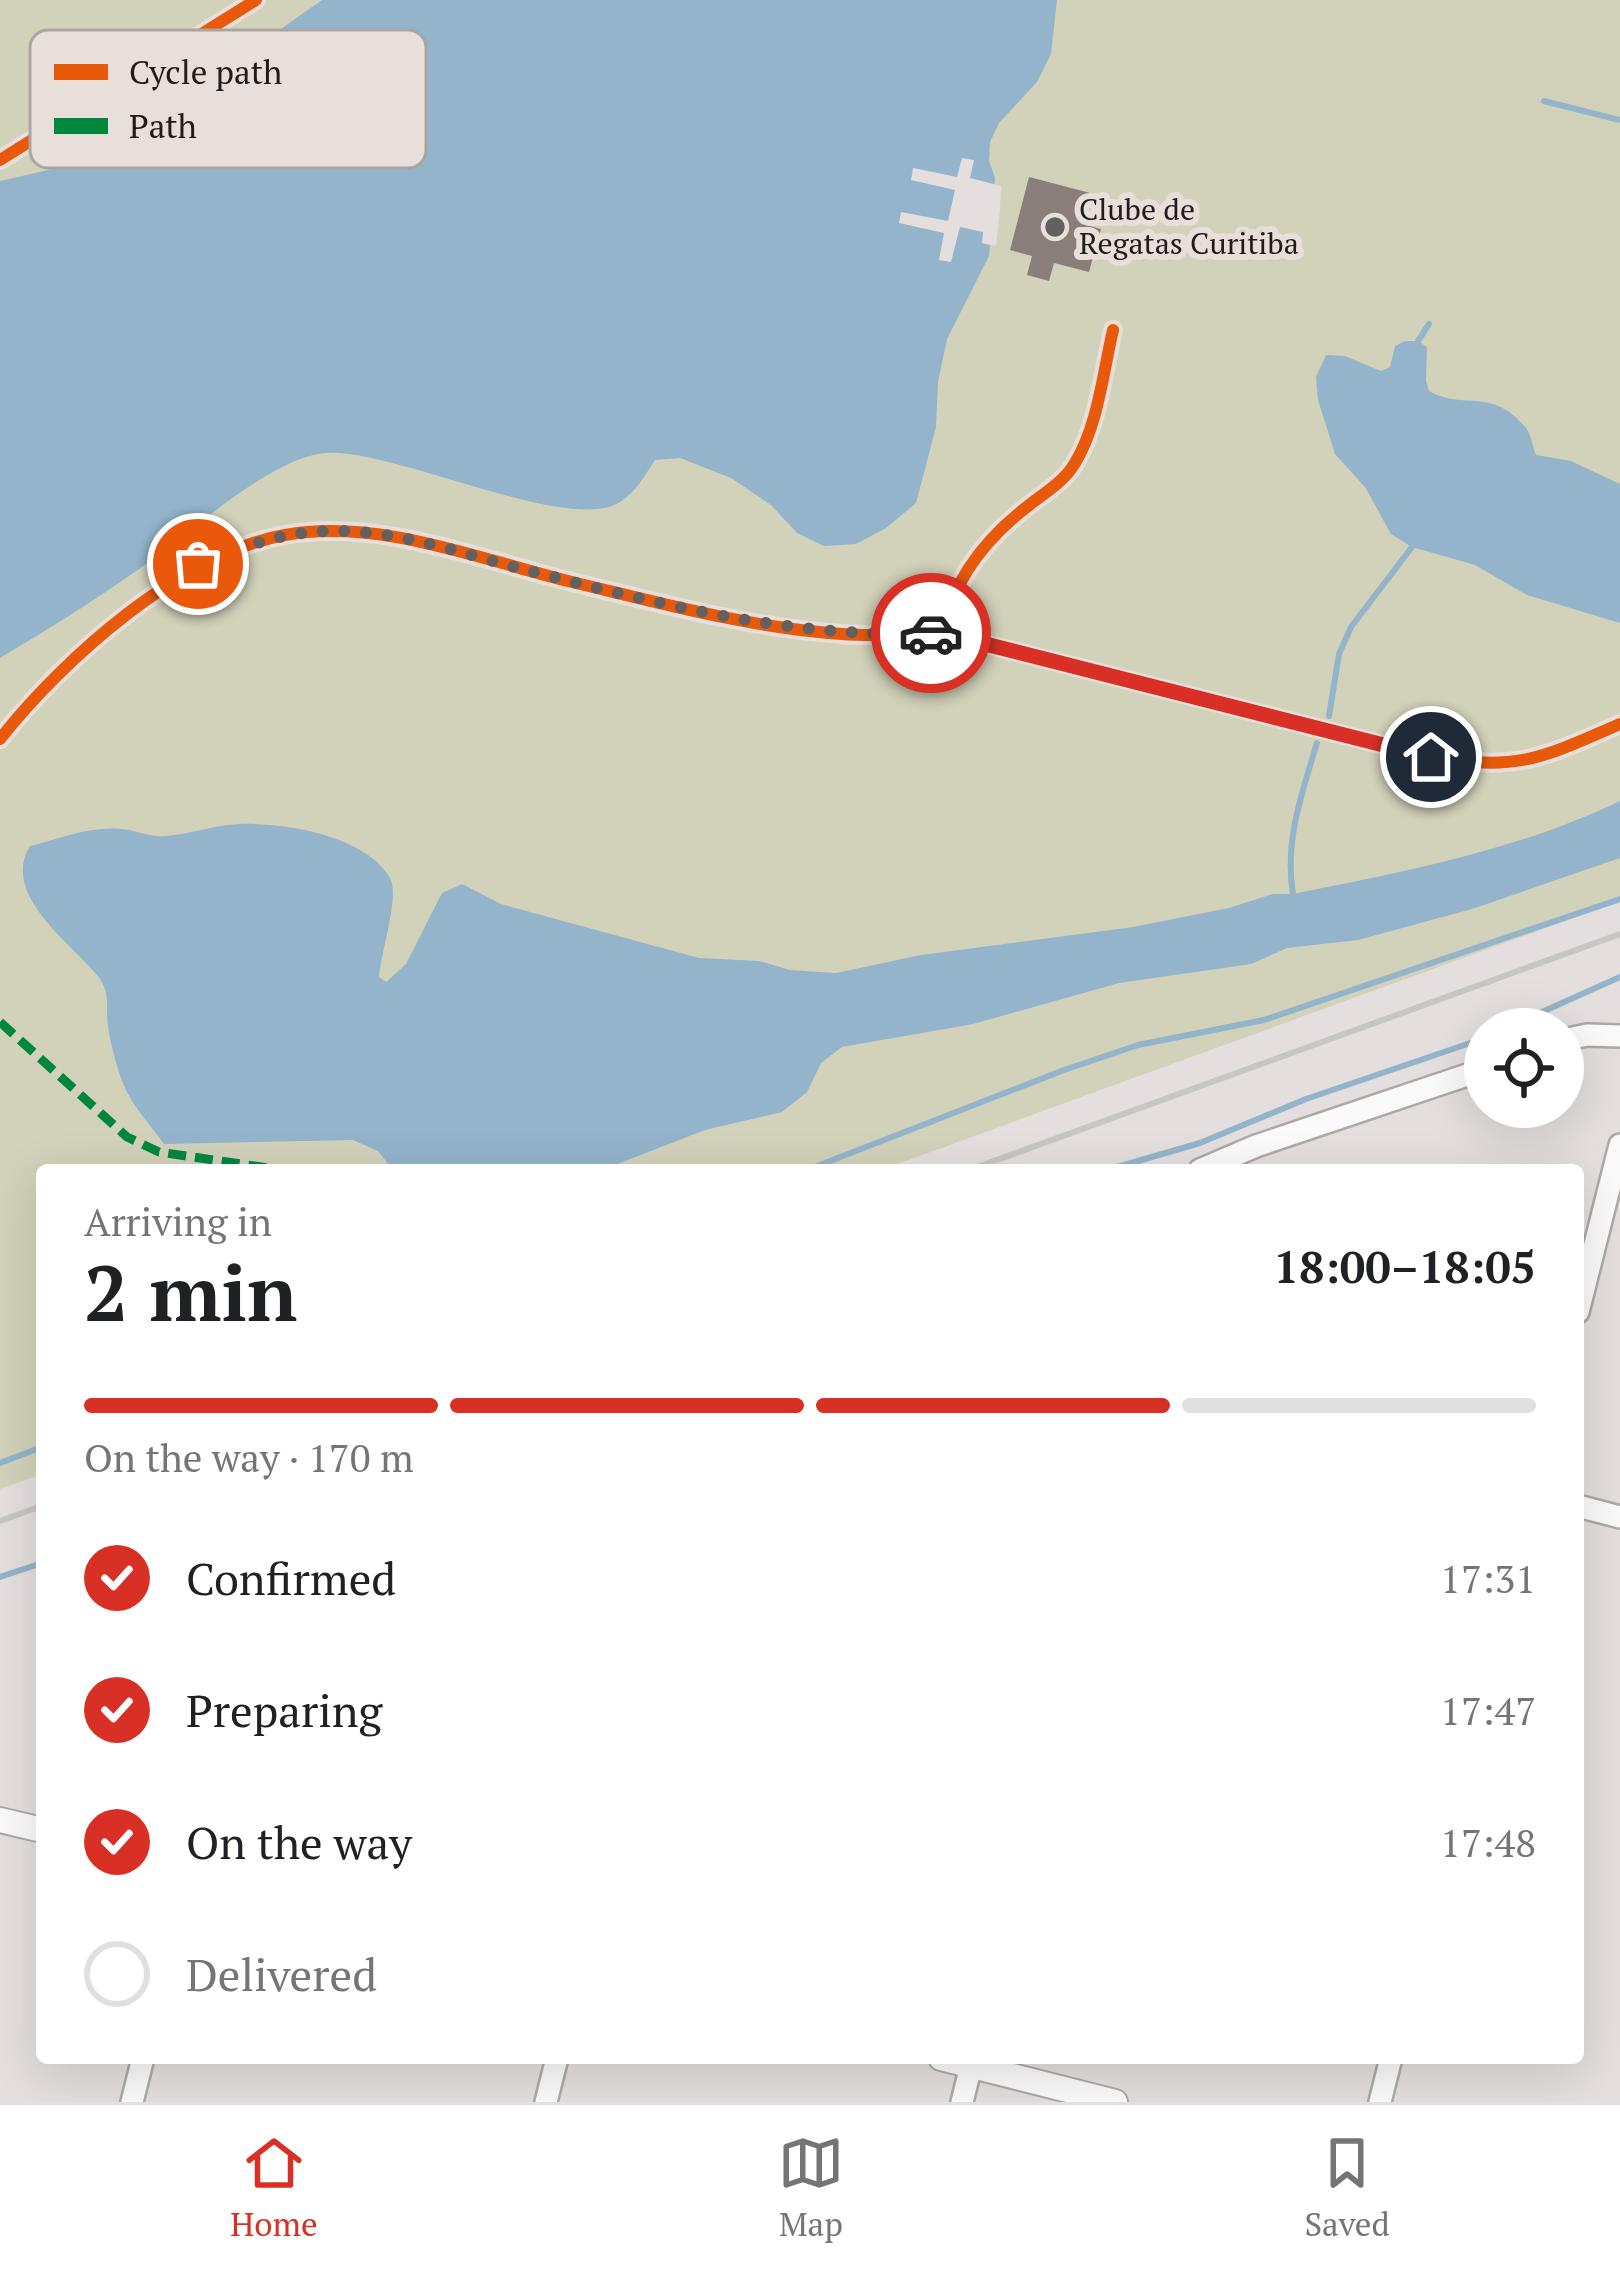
<!DOCTYPE html>
<meta charset="utf-8">
<style>
:root{--surface:#fff;--page:#f6f6f6;--text:#202124;--muted:#757577;--line:#e0e0e0;--accent:#d93025}
body{margin:0;font-family:"PT Serif",serif;background:var(--page);color:var(--text);height:100vh;display:flex;flex-direction:column;font-size:45px;white-space:nowrap}
*{box-sizing:border-box;margin:0}
p{font-size:39px;color:var(--muted)}
.icon{flex:none;width:66px;height:66px;fill:none;stroke:currentColor;stroke-width:2;stroke-linecap:round;stroke-linejoin:round}
.map{position:relative;flex:1;overflow:hidden}
.panel{position:absolute;left:36px;top:1164px;width:1548px;height:900px;display:flex;flex-direction:column;background:var(--surface);border-radius:12px;box-shadow:0 12px 48px #0002}
.panel>*{flex:none}
.controls{position:absolute;left:1464px;top:1008px;display:grid;gap:24px}
.controls a{display:grid;place-items:center;width:120px;height:120px;border-radius:50%;background:var(--surface);box-shadow:0 12px 48px #0002;font-size:60px}
.pin{position:absolute;display:grid;place-items:center;width:102px;height:102px;color:#fff;margin:-51px;border:6px solid #fff;border-radius:50%;box-shadow:0 3px 12px #0007}
.courier{position:absolute;display:grid;place-items:center;width:120px;height:120px;margin:-60px;border:9px solid #d93025;border-radius:50%;background:#fff;color:#222;box-shadow:0 3px 15px #0007}
.overview em{font-style:normal;font-weight:800}
.overview div{display:flex;flex-direction:column-reverse}
.overview{display:flex;align-items:center;justify-content:space-between;height:204px;padding:0 48px}
h1{font-size:78px;font-weight:800;line-height:90px}
.bar{display:grid;grid-template-columns:repeat(4,1fr);gap:18px 12px;align-content:center;height:144px;padding:0 48px}
.bar i{height:15px;border-radius:9px;background:var(--line)}
.bar .active{background:var(--accent)}
.bar p{grid-column:span 4}
ol{padding:0 48px;list-style:none}
li{display:flex;align-items:center;gap:36px;height:132px}
li p{margin-inline-start:auto}
li .icon{padding:12px;border-radius:50%;background:var(--accent);color:#fff;stroke-width:4}
li:last-child{color:var(--muted)}
li i{width:66px;height:66px;border:6px solid var(--line);border-radius:50%}
.dock{display:flex;justify-content:space-around;align-items:center;height:168px;border-top:3px solid var(--line);background:var(--surface);font-size:33px;color:var(--muted)}
.dock a{display:grid;justify-items:center;gap:6px}
.dock .active{color:var(--accent)}
.map>svg:first-child{display:block}
.green{fill:#d2d2bb}
.water{fill:#93b4ca}
.pier{fill:#e4dfde}
.lines{fill:none;stroke-linecap:round;stroke-linejoin:round}
.stream{stroke:#93b4ca;stroke-width:6}
.building{fill:#897e79}
.service-casing{stroke:#aca9a7;stroke-width:15}
.minor-casing{stroke:#aca9a7;stroke-width:26}
.tertiary-casing{stroke:#aca9a7;stroke-width:28}
.service{stroke:#fbfafa;stroke-width:10}
.minor{stroke:#fbfafa;stroke-width:21}
.tertiary{stroke:#fbfafa;stroke-width:24}
.rail{stroke:#c7c6c5;stroke-width:6}
.quiet{stroke:#00873e;stroke-width:9;stroke-dasharray:18 9;stroke-linecap:butt}
.cycleway-casing{stroke:#e8deda;stroke-width:20}
.cycleway{stroke:#e8590c;stroke-width:12}
.done{stroke:#64605f;stroke-width:12;stroke-dasharray:0 21.6}
.route{stroke:#d93025;stroke-width:15}
.poi-dot{fill:#64605f;stroke:#e8deda;stroke-width:4.5}
.labels{text-anchor:middle;stroke-width:12;stroke-linejoin:round;paint-order:stroke}
.poi-label{font-size:30px;fill:#1f1c1a;stroke:#e8deda;text-anchor:start}
.key{fill:#e8deda;stroke:#aca4a0;stroke-width:3}
.key-label{font-size:33px;fill:#1f1c1a}
</style>
<div class="map">
<svg width="1620" height="2102" viewBox="0 0 1620 2102">
<rect width="100%" height="100%" fill="#e4dfde"/>
<!-- green -->
<path class="green" d="M 0,0 L 1620,0 L 1620,901 L 881,1170 L 42,1170 L 42,1474 L 0,1489 Z"/>
<!-- water -->
<g class="water">
<path d="M 322,0 L 1057,0 L 1051,54 L 1037,82 L 999,123 L 990,142 L 989,161 L 995,178 L 989,256 L 947,339 L 938,382 L 936,427 L 916,503 L 886,528 L 856,544 L 824,546 L 797,533 L 771,505 L 731,478 L 680,458 L 655,460 C 645,475 636,492 620,502 C 569,535 391,447 325,453 C 268,458 181,541 132,574 C 89,604 45,631 0,658 L 0,181 L 88,161 L 126,137 L 155,101 L 235,61 Z"/>
<path d="M 1405,341 L 1418,341 L 1427,347 L 1426,381 L 1429,391 C 1464,411 1492,386 1526,428 C 1532,436 1532,446 1536,455 L 1571,461 L 1620,484 L 1620,623 L 1527,595 L 1475,565 L 1412,547 L 1391,534 L 1365,487 L 1335,454 L 1318,400 L 1316,377 L 1326,355 L 1345,356 L 1381,371 L 1390,367 L 1395,346 Z"/>
<path d="M 1620,801 L 1620,858 L 1472,909 L 1358,940 L 1287,948 L 1251,964 L 1119,983 L 973,1024 L 842,1047 L 821,1063 L 807,1092 L 782,1112 L 705,1130 L 602,1170 L 393,1170 L 378,1151 L 353,1140 L 164,1144 C 152,1127 135,1109 126,1090 C 118,1073 111,1046 108,1027 C 105,1006 112,994 97,975 C 72,944 0,894 30,846 C 59,839 91,826 121,829 C 136,830 151,838 166,836 C 190,834 215,825 239,824 C 284,822 367,836 390,878 C 400,896 381,952 379,977 L 386,982 L 406,964 L 442,893 L 462,884 L 501,904 L 699,958 L 759,961 L 790,970 L 836,973 L 921,955 L 1133,927 L 1229,908 L 1273,894 L 1293,894 C 1404,872 1518,850 1620,801 Z"/>
</g>
<!-- pier -->
<path class="pier" d="M 962,158 L 974,160 L 970,178 L 1001,186 L 1000,209 L 996,246 L 982,243 L 983,232 L 960,227 L 951,262 L 939,260 L 944,233 L 899,223 L 901,212 L 948,221 L 955,190 L 911,180 L 913,168 L 957,177 Z"/>
<g class="lines">
<!-- stream -->
<g class="stream">
<path d="M 1544,101 L 1620,120"/>
<path d="M 1418,341 L 1429,324"/>
<path d="M 1329,716 L 1339,654 L 1351,627 L 1412,547"/>
<path d="M 1293,894 C 1284,842 1302,793 1317,743"/>
<path d="M 1504,1029 L 1620,977"/>
<path d="M 807,1170 L 1064,1070 L 1138,1045 L 1264,1020 L 1620,899"/>
<path d="M 1107,1170 L 1200,1143 L 1306,1099 L 1485,1038"/>
<path d="M 0,1463 L 42,1447"/>
<path d="M 0,1577 L 42,1563"/>
</g>
</g>
<!-- building -->
<path class="building" d="M 1029,177 L 1094,194 L 1086,225 L 1101,229 L 1089,272 L 1054,263 L 1049,281 L 1027,275 L 1032,256 L 1010,250 Z"/>
<g class="lines">
<!-- service casing -->
<g class="service-casing">
<g id="service">
<path d="M 0,160 L 256,0"/>
<path d="M 942,633 C 953,580 985,539 1028,506 C 1044,493 1064,482 1075,463 C 1098,425 1103,373 1113,330"/>
<path d="M 0,739 C 64,658 182,553 285,535 C 380,518 481,560 572,582 C 660,603 751,628 842,634 C 875,637 909,634 942,633 L 1431,757 C 1519,771 1540,759 1620,724"/>
</g>
</g>
<!-- minor casing -->
<g class="minor-casing">
<g id="minor">
<path d="M 1563,1040 L 1587,1035 L 1620,1036"/>
<path d="M 1200,1170 L 1256,1146 L 1485,1069"/>
<path d="M 1578,1312 L 1620,1145"/>
<path d="M 1578,1506 L 1620,1517"/>
<path d="M 132,2102 L 143,2058"/>
<path d="M 546,2102 L 557,2058"/>
<path d="M 962,2102 L 973,2058"/>
<path d="M 1380,2102 L 1391,2058"/>
</g>
</g>
<!-- tertiary casing -->
<g class="tertiary-casing">
<g id="tertiary">
<path d="M 0,1820 L 42,1830"/>
<path d="M 941,2058 L 1115,2102"/>
</g>
</g>
<!-- service -->
<use href="#service" class="service"/>
<!-- minor -->
<use href="#minor" class="minor"/>
<!-- tertiary -->
<use href="#tertiary" class="tertiary"/>
<!-- rail -->
<g class="rail">
<path d="M 969,1170 L 1620,934"/>
<path d="M 0,1521 L 42,1506"/>
</g>
<!-- quiet -->
<path class="quiet" d="M 0,1022 L 127,1137 L 159,1152 L 282,1170"/>
<!-- cycleway casing -->
<g class="cycleway-casing">
<g id="cycleway">
<path d="M 0,160 L 256,0"/>
<path d="M 942,633 C 953,580 985,539 1028,506 C 1044,493 1064,482 1075,463 C 1098,425 1103,373 1113,330"/>
<path d="M 0,739 C 64,658 182,553 285,535 C 380,518 481,560 572,582 C 660,603 751,628 842,634 C 875,637 909,634 942,633 L 1431,757 C 1519,771 1540,759 1620,724"/>
</g>
</g>
<!-- cycleway -->
<use href="#cycleway" class="cycleway"/>
</g>
<g class="lines">
<!-- done -->
<path class="done" d="M 198,564 C 242,547 282,532 330,531 C 394,529 464,554 526,570 C 659,604 793,639 931,633"/>
<!-- route -->
<path class="route" d="M 931,633 L 942,633 L 1431,757"/>
</g>
<!-- markers -->
<circle class="poi-dot" cx="1055" cy="227" r="12"/>
<g class="labels">
<!-- poi labels -->
<g class="poi-label">
<text x="1079" y="220">Clube de<tspan x="1079" dy="34">Regatas Curitiba</tspan></text>
</g>
</g>
<!-- legend -->
<rect x="30" y="30" width="396" height="138" rx="18" class="key"/>
<rect x="54" y="64" width="54" height="16" fill="#e8590c"/>
<rect x="54" y="118" width="54" height="16" fill="#00873e"/>
<g class="key-label">
<text x="129" y="84">Cycle path</text>
<text x="129" y="138">Path</text>
</g>
</svg>
<div class="controls">
<a><svg class="icon" aria-label="locate" viewBox="0 0 24 24"><circle cx="12" cy="12" r="6"/><path d="M12 2v4M12 18v4M2 12h4M18 12h4"/></svg></a>
</div>
<div class="pin" style="left:198px;top:564px;background:#ea580c"><svg class="icon" aria-label="bag" viewBox="0 0 24 24"><path d="M5 8h14l-1 12H6zM9 8a3 3 0 0 1 6 0"/></svg></div>
<div class="pin" style="left:1431px;top:757px;background:#1f2937"><svg class="icon" aria-label="home" viewBox="0 0 24 24"><path d="M3 11l9-7 9 7M6 9v11h12V9"/></svg></div>
<div class="courier" style="left:931px;top:633px"><svg class="icon" aria-label="car" viewBox="0 0 24 24"><path d="M5 17H2v-5l4-1 3-4h7l3 4 3 1v5h-3M9 17h6M6 11h13"/><circle cx="7" cy="17" r="2"/><circle cx="17" cy="17" r="2"/></svg></div>
<section class="panel">
<div class="overview"><div><h1>2 min</h1><p>Arriving in</p></div><em>18:00–18:05</em></div>
<div class="bar"><i class="active"></i><i class="active"></i><i class="active"></i><i></i><p>On the way · 170 m</p></div>
<ol>
<li><svg class="icon" aria-label="check" viewBox="0 0 24 24"><path d="M5 12l5 5 9-10"/></svg>Confirmed<p>17:31</p></li>
<li><svg class="icon" aria-label="check" viewBox="0 0 24 24"><path d="M5 12l5 5 9-10"/></svg>Preparing<p>17:47</p></li>
<li><svg class="icon" aria-label="check" viewBox="0 0 24 24"><path d="M5 12l5 5 9-10"/></svg>On the way<p>17:48</p></li>
<li><i></i>Delivered</li>
</ol>
</section>
</div>
<nav class="dock">
<a class="active"><svg class="icon" aria-label="home" viewBox="0 0 24 24"><path d="M3 11l9-7 9 7M6 9v11h12V9"/></svg>Home</a>
<a><svg class="icon" aria-label="map" viewBox="0 0 24 24"><path d="M3 6l6-2 6 2 6-2v14l-6 2-6-2-6 2zM9 4v14M15 6v14"/></svg>Map</a>
<a><svg class="icon" aria-label="saved" viewBox="0 0 24 24"><path d="M7 4h10v16l-5-4-5 4z"/></svg>Saved</a>
</nav>
